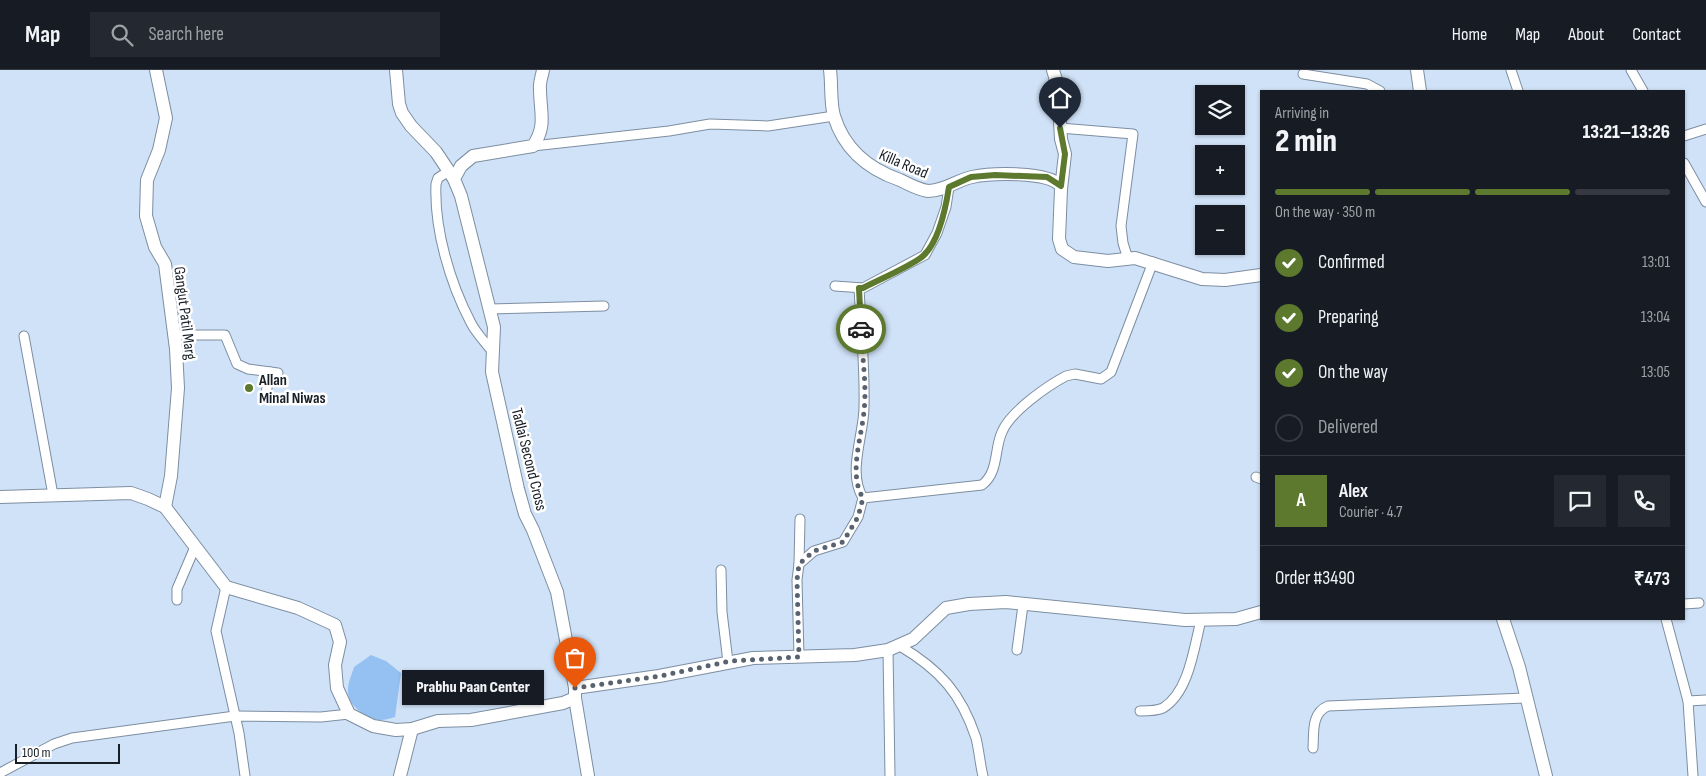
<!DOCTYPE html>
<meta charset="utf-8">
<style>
:root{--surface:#171b24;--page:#242831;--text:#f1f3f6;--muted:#9ea1a6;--line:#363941;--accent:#5c792e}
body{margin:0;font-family:"Sofia Sans Condensed",sans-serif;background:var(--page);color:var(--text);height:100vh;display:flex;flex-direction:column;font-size:19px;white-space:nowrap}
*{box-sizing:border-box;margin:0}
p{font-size:16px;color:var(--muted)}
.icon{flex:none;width:28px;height:28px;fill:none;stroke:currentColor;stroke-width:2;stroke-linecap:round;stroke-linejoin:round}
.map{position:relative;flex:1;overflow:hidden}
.panel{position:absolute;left:1260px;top:20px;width:425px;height:530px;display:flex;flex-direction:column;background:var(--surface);border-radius:0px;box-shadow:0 1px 4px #0004}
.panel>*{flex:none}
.tools{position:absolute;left:1195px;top:15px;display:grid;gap:10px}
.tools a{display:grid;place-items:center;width:50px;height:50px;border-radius:0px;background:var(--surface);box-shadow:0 1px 4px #0004;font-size:25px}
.scale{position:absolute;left:15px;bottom:12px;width:105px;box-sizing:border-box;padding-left:5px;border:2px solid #191f27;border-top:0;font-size:14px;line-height:18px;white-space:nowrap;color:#191f27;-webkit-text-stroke:4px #fff;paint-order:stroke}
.pin{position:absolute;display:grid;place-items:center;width:42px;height:42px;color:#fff;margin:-51px -21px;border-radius:50% 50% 50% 0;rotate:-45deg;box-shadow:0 0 5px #0007}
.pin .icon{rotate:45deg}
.courier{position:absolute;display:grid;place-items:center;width:50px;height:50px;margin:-25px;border:4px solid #5c792e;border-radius:50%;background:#fff;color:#222;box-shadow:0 1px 6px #0007}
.bubble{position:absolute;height:35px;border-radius:0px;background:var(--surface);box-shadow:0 1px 4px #0004;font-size:16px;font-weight:800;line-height:35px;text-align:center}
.summary em{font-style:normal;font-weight:800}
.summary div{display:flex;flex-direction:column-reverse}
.summary{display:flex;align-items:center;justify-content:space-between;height:85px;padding:0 15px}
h1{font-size:32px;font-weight:800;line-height:38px}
.bar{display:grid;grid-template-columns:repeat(4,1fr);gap:8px 5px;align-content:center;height:60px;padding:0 15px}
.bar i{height:6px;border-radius:4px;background:var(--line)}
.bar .selected{background:var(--accent)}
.bar p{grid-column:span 4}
.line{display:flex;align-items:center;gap:12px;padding:0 15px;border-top:1px solid var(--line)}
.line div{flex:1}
.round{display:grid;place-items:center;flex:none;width:52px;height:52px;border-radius:0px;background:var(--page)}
ol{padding:0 15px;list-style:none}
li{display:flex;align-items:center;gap:15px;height:55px}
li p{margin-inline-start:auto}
li .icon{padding:5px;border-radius:50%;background:var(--accent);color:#fff;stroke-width:4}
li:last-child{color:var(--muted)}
li i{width:28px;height:28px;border:2px solid var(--line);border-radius:50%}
header{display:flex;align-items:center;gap:30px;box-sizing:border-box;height:70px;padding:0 25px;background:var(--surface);border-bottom:1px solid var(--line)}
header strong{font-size:24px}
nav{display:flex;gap:28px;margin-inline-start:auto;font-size:18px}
.search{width:350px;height:45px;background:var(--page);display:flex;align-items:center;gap:12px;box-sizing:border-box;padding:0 18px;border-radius:0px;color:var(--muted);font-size:19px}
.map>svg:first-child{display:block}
.water{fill:#94c0f2}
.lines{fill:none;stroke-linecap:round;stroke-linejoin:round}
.street-casing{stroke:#7d8ea1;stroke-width:11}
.secondary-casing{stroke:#7d8ea1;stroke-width:14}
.street{stroke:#fff;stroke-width:9}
.secondary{stroke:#fff;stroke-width:12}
.done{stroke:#596370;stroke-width:5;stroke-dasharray:0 9}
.route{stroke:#5c792e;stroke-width:6}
.poi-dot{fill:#5c792e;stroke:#fff;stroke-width:2}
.labels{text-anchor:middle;stroke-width:5;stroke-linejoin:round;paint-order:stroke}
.street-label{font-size:16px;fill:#191f27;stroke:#fff}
.poi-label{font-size:16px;font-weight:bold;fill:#191f27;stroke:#fff;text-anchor:start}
</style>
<header>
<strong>Map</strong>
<div class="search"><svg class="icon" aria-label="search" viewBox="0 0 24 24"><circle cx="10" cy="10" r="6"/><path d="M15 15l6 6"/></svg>Search here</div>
<nav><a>Home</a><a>Map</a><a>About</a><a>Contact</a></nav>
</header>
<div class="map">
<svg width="1706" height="706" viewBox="0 0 1706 706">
<rect width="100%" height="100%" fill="#d0e2f7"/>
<!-- water -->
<path class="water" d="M 371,585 L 386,591 L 401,603 L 395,647 C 391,648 385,650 380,650 C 366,649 347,635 348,620 C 348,612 352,604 354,597 Z"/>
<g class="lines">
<!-- street casing -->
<g class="street-casing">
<g id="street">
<path d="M 1511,0 L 1518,21"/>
<path d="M 1631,0 L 1643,21"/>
<path d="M 1303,4 L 1367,14 L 1380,21"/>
<path d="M 1060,58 L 1133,64 L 1121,156 L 1123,173 L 1128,189"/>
<path d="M 1684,66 L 1706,59"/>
<path d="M 533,76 L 669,61 L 710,54 L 768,56 L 834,46"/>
<path d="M 1684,93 L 1706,132"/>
<path d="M 449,101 L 438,108 L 436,114 C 434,159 450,213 471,253 C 476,263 485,272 492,281"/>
<path d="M 835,216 L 863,218 L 925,185 L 937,163 L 946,137 L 949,117"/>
<path d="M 489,239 L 604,236"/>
<path d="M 174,265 L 225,265 L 237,294 L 248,299 L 278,303"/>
<path d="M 24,266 L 53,425"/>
<path d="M 266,323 L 270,302"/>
<path d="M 1256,407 L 1261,409"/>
<path d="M 863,428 L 982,415 C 999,402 994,379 1002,362 C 1010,342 1047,316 1066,306 L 1075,304 L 1101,309 L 1111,302 L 1153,192"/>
<path d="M 799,494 L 800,449"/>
<path d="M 721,500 L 722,542 L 728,592"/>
<path d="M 226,517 L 216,561 L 239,663 L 245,706"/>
<path d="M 177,530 L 177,519 L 195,477"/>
<path d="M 1684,534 L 1699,533"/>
<path d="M 1666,549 L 1688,631 L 1693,706"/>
<path d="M 900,576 C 940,600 961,623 976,668 C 979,680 980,694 983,706"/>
<path d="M 888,580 L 890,706"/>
<path d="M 1017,580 L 1023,535"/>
<path d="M 799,587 L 797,510 L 799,494 L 814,481 L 843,472 L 858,447 L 863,428 C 847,402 864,365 864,337 C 865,298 861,257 859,218"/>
<path d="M 1688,631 L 1706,630"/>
<path d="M 1140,641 C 1146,641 1157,641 1163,638 C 1189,622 1194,578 1201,550"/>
<path d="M 1313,678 C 1314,663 1311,643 1328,636 L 1525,628"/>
<path d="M 0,703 L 54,674 L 72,668 L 235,646 L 321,647 L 349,644"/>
</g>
</g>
<!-- secondary casing -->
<g class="secondary-casing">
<g id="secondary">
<path d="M 156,0 L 166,48 L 159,80 L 147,110 L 146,146 L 155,177 L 165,194 L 176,279 L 178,318 L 171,406 L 165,437"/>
<path d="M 396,0 L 399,34 L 402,43 L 411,56 L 436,82 L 454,109"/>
<path d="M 543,0 C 542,6 539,13 540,19 C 540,42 547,56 533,76 L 473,86 L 461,96 L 454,109 L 461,126 L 494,257 L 492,302 L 518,419 L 525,444 L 533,460 L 557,522 L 575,618 L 575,628 L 588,706"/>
<path d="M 830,0 C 832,14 830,32 834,46 C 844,79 868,99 900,110 C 908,114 919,120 928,121 C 945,121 957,110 972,107 C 991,103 1048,101 1061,116"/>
<path d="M 1053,0 L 1058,17 L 1061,69 L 1065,84 L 1061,119 L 1059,169 L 1062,179 L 1074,187 L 1108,191 L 1135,188 L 1202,209 L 1225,210 L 1261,205"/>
<path d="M 1417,0 L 1420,21"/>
<path d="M 0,427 L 131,423 L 148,429 L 165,437 L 226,517 L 298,538 L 335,555 L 340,572 L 335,595 L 337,618 L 349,644 L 373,656 L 396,660 L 412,659 L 438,651 L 471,650 L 563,633 L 575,628"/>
<path d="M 1503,549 L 1519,597 L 1546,706"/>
<path d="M 575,618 L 659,606 L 753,588 L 855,585 L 888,580 L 913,569 L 946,538 L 969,534 L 1006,532 L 1185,550 L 1236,549 L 1261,542"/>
<path d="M 400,706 L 412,659"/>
</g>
</g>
<!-- street -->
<use href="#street" class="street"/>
<!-- secondary -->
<use href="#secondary" class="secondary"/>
</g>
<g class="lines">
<!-- done -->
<path class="done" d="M 575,618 L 660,606 L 731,591 L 799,587 L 797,510 L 799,494 L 814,481 L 843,472 L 858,447 L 863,428 C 848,404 862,366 864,341 C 867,315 862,286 861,259"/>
<!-- route -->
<path class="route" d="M 861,259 L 859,218 L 863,218 C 876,211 916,194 924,185 C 939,171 946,136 949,117 L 971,107 L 995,105 L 1047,107 L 1061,116 L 1065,84 L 1060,58"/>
</g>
<!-- markers -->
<circle class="poi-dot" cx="249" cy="318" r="5"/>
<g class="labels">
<!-- street labels -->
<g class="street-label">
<text transform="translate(904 93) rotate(23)" y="6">Killa Road</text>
<text transform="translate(186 243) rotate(83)" y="6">Gangut Patil Marg</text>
<text transform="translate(530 389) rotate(76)" y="6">Tadlai Second Cross</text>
</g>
<!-- poi labels -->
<g class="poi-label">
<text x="259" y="315">Allan<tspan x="259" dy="18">Minal Niwas</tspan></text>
</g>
</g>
</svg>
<div class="tools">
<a><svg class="icon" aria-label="layers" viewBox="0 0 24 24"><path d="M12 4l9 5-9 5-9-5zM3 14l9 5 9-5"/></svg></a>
<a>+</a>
<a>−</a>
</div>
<div class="scale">100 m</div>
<div class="pin" style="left:575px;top:618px;background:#ea580c"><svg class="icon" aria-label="bag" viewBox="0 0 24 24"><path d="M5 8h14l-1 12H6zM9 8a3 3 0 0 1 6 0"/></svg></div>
<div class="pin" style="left:1060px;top:58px;background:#1f2937"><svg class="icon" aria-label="home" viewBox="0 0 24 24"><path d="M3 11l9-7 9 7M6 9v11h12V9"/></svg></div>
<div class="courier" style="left:861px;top:259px"><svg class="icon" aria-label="car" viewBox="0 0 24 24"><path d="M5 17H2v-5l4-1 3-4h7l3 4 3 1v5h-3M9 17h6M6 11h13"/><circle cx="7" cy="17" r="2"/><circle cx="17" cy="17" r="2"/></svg></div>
<div class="bubble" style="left:402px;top:600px;width:142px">Prabhu Paan Center</div>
<section class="panel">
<div class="summary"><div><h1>2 min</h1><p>Arriving in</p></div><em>13:21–13:26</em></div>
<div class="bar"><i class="selected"></i><i class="selected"></i><i class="selected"></i><i></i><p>On the way · 350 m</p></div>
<ol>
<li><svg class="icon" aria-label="check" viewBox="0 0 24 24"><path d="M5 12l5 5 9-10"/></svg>Confirmed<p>13:01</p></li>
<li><svg class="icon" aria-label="check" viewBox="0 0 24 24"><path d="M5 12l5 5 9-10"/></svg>Preparing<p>13:04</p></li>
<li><svg class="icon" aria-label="check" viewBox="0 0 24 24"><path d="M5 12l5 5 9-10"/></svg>On the way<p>13:05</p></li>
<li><i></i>Delivered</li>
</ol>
<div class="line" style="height:90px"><b class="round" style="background:var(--accent);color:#fff">A</b><div><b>Alex</b><p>Courier · 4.7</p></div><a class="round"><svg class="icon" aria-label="chat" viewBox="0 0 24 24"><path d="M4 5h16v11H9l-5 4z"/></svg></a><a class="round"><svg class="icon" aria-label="phone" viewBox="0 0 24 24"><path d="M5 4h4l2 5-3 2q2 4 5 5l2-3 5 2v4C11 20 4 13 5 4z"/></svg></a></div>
<div class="line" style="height:65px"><div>Order #3490</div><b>₹473</b></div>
</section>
</div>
